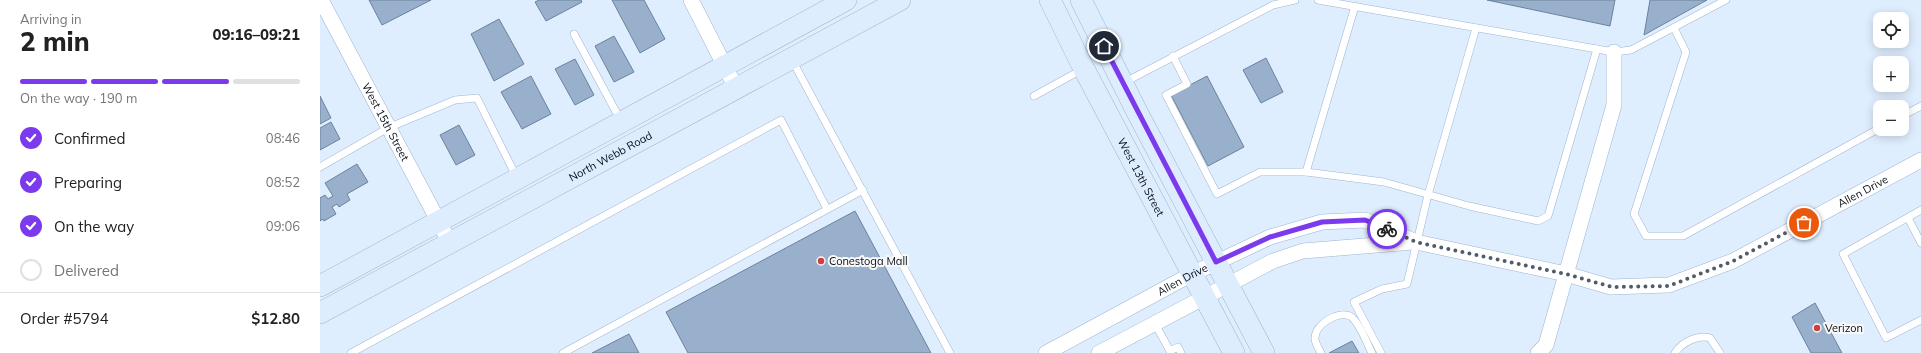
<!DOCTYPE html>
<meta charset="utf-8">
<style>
:root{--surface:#fff;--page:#f6f6f6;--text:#222;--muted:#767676;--line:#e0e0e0;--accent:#7c3aed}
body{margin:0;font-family:Mulish,sans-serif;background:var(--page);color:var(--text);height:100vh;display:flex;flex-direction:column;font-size:15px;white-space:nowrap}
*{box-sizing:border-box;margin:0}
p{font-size:13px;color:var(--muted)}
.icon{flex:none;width:22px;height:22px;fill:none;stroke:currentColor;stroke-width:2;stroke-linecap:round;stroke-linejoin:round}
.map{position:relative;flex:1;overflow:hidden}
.drawer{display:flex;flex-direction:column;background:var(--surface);width:320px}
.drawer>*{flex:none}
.buttons{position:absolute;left:1553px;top:12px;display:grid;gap:8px}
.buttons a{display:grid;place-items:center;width:36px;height:36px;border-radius:8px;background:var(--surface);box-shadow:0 2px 10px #0003;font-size:20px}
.pin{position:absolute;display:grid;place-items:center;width:34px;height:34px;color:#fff;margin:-17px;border:2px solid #fff;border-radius:50%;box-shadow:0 1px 4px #0007}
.courier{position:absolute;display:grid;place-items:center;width:40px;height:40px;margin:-20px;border:3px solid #7c3aed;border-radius:50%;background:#fff;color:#222;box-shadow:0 1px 5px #0007}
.headline em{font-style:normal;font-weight:800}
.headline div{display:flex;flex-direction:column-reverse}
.headline{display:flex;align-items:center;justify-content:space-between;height:68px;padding:0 20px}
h1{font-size:26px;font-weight:800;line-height:30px}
.bar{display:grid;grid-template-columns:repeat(4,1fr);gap:6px 4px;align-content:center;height:48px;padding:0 20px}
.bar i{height:5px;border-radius:3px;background:var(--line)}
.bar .selected{background:var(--accent)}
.bar p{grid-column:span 4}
.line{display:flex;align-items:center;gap:10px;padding:0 20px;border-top:1px solid var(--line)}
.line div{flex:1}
ol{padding:0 20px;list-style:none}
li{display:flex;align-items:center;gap:12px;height:44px}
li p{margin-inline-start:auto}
li .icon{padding:4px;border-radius:50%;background:var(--accent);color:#fff;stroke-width:4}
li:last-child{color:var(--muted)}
li i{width:22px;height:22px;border:2px solid var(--line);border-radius:50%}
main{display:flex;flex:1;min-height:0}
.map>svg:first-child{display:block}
.building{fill:#98b0cb;stroke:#6c829c}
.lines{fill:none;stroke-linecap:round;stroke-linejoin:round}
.lane-casing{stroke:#9eb5d0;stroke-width:8}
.street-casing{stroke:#9eb5d0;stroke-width:16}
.secondary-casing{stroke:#9eb5d0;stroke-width:22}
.lane{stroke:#fff;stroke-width:7}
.street{stroke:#fff;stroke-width:15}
.secondary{stroke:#deedfe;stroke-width:21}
.done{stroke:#515c68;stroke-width:4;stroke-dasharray:0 7.2}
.route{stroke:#7c3aed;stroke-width:5}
.poi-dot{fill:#ce3f3e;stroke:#f9f9f9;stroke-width:1.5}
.labels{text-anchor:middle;stroke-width:4;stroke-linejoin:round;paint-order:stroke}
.street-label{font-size:11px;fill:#050d16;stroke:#f9f9f9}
.poi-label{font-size:11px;fill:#050d16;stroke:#f9f9f9;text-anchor:start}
</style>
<main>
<section class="drawer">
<div class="headline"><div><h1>2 min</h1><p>Arriving in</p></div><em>09:16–09:21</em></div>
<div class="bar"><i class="selected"></i><i class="selected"></i><i class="selected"></i><i></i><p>On the way · 190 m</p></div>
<ol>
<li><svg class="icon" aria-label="check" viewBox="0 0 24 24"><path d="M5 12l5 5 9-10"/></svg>Confirmed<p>08:46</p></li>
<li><svg class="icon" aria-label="check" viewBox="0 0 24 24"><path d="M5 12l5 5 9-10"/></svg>Preparing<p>08:52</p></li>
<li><svg class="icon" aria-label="check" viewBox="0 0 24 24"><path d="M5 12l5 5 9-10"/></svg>On the way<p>09:06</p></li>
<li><i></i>Delivered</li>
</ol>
<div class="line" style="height:52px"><div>Order #5794</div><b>$12.80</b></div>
</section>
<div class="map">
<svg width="1601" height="353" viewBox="0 0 1601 353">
<rect width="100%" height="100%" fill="#dfeeff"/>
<!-- building -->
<g class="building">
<path d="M 49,0 L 111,0 L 62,25 Z"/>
<path d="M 219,0 L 261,0 L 262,2 L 226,21 L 215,2 Z"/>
<path d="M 292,0 L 324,0 L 345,39 L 320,53 Z"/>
<path d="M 1167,0 L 1295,0 L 1290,26 Z"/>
<path d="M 1330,0 L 1387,0 L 1324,35 Z"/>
<path d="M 179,19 L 204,64 L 174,81 L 151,34 Z"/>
<path d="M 294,36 L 314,72 L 294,82 L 275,46 Z"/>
<path d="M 946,58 L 963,92 L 941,103 L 923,70 Z"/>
<path d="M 255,59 L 274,95 L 255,105 L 235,69 Z"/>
<path d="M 211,76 L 231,114 L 202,129 L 181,92 Z"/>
<path d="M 887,76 L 924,147 L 888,166 L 851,95 Z"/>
<path d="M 0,96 L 11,118 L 0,124 Z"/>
<path d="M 11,122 L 20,139 L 0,150 L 0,128 Z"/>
<path d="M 139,125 L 155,155 L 136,165 L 120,135 Z"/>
<path d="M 37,164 L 48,182 L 27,194 L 30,200 L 19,207 L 17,204 L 12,207 L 16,214 L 4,221 L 3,219 L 0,221 L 0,198 L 5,195 L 8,199 L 13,196 L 5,183 Z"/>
<path d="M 535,211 L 611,353 L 368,353 L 346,312 Z"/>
<path d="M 1495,303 L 1522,353 L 1491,353 L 1472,317 Z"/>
<path d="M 309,334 L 319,353 L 272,353 Z"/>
<path d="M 1032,341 L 1039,353 L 1009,353 Z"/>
</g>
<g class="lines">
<!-- lane casing -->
<g class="lane-casing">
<g id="lane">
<path d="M 998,0 L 1294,52 L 1311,50 L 1406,0"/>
<path d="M 1035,6 L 986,172 L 1064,182 L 1149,206 L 1218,221 L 1228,216 L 1277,49"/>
<path d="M 1354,28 L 1366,52 L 1314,214 L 1326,236 L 1363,236 L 1560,128"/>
<path d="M 254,34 L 301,121"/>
<path d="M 853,56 L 867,84 L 846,95 L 897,194 L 940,172 L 986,172"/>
<path d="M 472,60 L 630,353"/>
<path d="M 805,82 L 953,5 L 975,0"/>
<path d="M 714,96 L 763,69"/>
<path d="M 1582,116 L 1601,106"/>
<path d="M 0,167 L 68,128 L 135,100 L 157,98 L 197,178"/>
<path d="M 1601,210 L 1523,254 L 1566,338 L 1601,320"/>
<path d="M 1588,218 L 1601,243"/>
<path d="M 835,324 L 850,351 L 858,347 L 861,353"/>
<path d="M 31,353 L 461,120 L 507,209"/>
<path d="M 243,353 L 543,190"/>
<path d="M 1001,353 C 999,349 995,343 995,339 C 994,325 1018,310 1030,316 C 1039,321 1047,344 1052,353"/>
<path d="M 1061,353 L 1034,302 L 1062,289 L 1087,284 L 1108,195 L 1156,28"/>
<path d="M 1355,353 C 1361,343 1378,334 1390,338 L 1400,353"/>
</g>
</g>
<!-- street casing -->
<g class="street-casing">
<g id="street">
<path id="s1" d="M 1,0 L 130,243"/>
<path d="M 371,0 L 416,88"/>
<path id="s2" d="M 726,353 L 872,274 L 950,237 L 1002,222 L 1045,220 L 1096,242 L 1246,274 L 1291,287 L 1349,285 L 1413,261 L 1601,160"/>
<path d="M 779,353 L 953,261 L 983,251 L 1093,242"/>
<path d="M 1218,353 L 1226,345 L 1294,105 L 1294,52"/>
</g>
</g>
<!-- secondary casing -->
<g class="secondary-casing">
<g id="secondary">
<path id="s3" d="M 730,0 L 764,69 L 914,353"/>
<path d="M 761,0 L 816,110 L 944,353"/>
<path d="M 0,286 L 526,0"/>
<path id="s4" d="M 0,313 L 580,0"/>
</g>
</g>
<!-- lane -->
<use href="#lane" class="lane"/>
<!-- street -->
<use href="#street" class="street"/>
<!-- secondary -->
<use href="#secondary" class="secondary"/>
</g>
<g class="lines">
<!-- done -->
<path class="done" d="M 1067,229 L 1096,242 L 1246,274 L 1292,287 L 1349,286 L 1413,261 L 1484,223"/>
<!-- route -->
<path class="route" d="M 784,46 L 896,262 L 950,237 L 1002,222 L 1045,220 L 1067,229"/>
</g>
<!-- markers -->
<g class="poi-dot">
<circle cx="501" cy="261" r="4"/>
<circle cx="1497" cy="328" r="4"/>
</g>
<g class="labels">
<!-- street labels -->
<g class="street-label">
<text dy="4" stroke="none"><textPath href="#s1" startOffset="138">West 15th Street</textPath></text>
<text dy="4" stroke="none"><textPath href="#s4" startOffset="330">North Webb Road</textPath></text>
<text dy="4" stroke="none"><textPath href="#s3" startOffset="199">West 13th Street</textPath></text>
<text dy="4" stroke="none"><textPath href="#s2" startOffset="879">Allen Drive</textPath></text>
<text dy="4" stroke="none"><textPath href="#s2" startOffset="155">Allen Drive</textPath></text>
</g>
<!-- poi labels -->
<g class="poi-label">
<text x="509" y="265">Conestoga Mall</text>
<text x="1505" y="332">Verizon</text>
</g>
</g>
</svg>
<div class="buttons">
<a><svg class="icon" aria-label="locate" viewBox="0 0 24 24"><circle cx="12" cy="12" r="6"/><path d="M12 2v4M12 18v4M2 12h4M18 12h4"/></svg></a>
<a>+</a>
<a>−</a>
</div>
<div class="pin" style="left:1484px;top:223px;background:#ea580c"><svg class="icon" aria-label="bag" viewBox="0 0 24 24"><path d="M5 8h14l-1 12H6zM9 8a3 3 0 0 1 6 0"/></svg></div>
<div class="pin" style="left:784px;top:46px;background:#1f2937"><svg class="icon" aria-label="home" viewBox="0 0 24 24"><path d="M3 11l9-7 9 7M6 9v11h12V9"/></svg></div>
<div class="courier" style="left:1067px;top:229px"><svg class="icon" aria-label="bike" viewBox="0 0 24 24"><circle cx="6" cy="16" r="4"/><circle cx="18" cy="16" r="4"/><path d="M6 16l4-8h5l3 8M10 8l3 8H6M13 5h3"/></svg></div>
</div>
</main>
